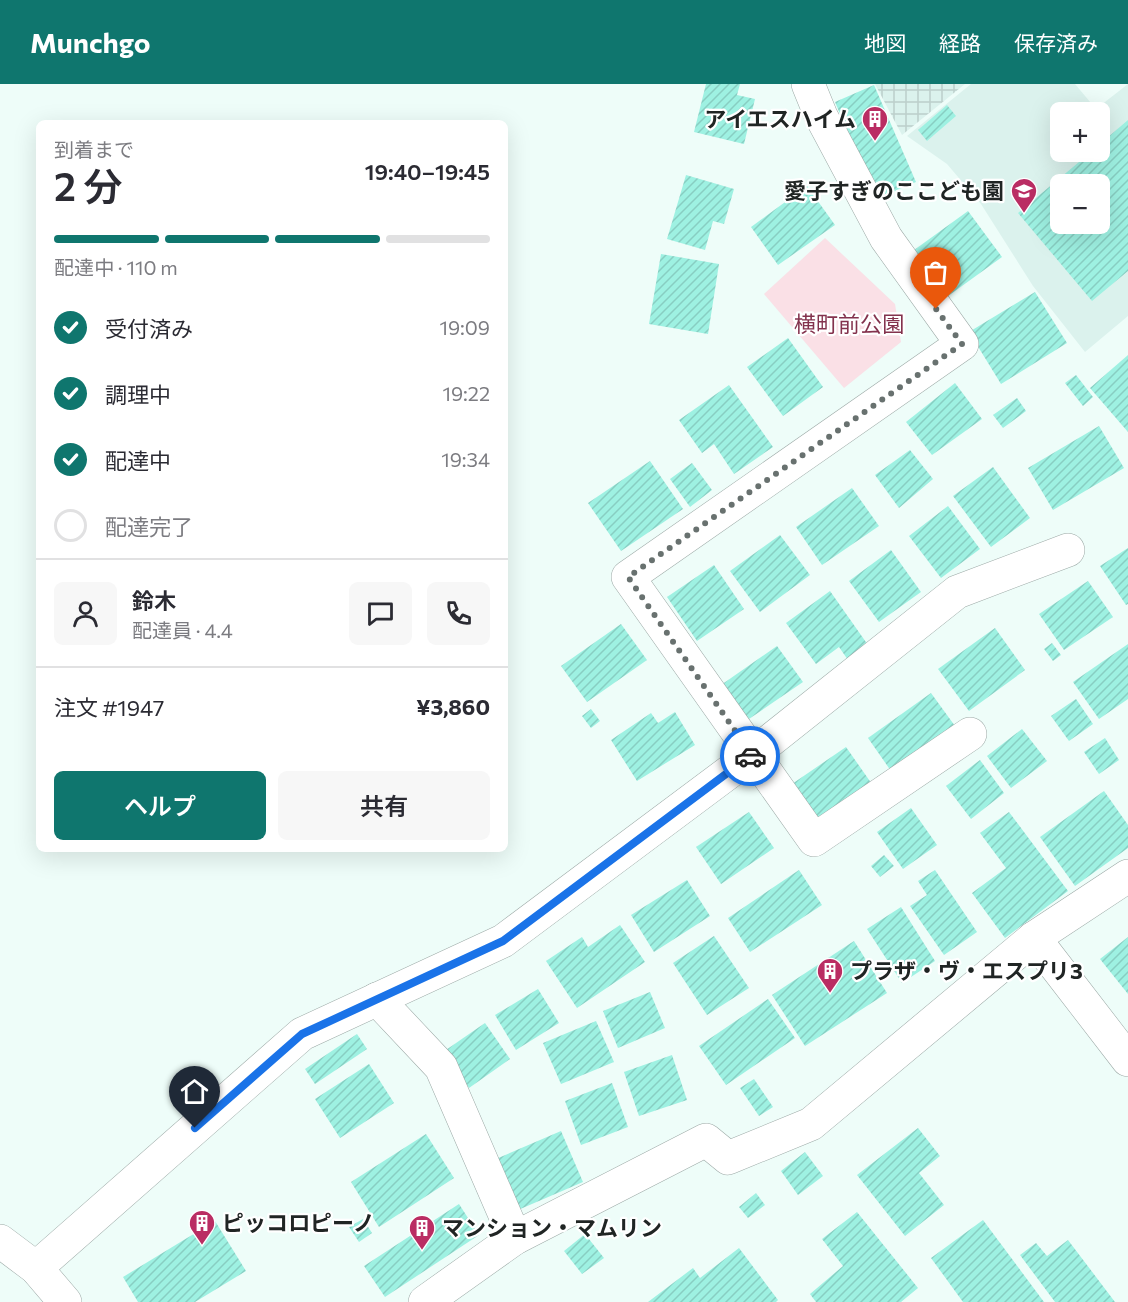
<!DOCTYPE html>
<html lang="ja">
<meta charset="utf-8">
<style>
:root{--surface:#fff;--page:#f7f7f7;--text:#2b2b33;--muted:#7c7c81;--line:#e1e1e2;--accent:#0f766e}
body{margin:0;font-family:Commissioner,"Noto Sans JP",sans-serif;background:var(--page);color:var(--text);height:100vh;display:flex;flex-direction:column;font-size:22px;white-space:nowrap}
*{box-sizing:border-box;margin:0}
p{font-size:20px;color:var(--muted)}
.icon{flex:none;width:33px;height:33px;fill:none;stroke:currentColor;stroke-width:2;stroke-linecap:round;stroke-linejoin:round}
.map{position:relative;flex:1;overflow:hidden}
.panel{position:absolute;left:36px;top:36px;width:472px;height:732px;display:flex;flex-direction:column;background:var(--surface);border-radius:9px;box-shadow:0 6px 24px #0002}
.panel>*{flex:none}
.buttons{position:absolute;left:1050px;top:18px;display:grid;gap:12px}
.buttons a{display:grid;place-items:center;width:60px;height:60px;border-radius:9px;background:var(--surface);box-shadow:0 6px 24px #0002;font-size:30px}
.pin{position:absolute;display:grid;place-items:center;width:51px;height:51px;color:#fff;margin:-62px -26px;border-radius:50% 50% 50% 0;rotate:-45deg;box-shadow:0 0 6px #0007}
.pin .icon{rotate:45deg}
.courier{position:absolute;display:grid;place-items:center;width:60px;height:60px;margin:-30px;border:4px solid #1a73e8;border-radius:50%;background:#fff;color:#222;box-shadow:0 2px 8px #0007}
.head em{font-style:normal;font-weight:600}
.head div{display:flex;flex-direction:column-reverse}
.head{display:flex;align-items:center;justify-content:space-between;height:102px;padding:0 18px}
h1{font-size:39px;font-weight:600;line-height:45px}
.bar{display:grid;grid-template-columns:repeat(4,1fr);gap:9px 6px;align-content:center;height:72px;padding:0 18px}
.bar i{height:8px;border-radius:4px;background:var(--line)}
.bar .active{background:var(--accent)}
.bar p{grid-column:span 4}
.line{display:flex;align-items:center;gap:15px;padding:0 18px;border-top:2px solid var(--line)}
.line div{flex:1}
.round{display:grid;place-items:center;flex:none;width:63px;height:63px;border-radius:9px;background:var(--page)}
ol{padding:0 18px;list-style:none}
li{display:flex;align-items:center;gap:18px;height:66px}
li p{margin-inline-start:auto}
li .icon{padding:6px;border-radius:50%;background:var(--accent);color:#fff;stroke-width:4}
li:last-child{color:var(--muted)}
li i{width:33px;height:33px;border:3px solid var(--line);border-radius:50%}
.cta{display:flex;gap:12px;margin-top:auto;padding:12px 18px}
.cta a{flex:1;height:69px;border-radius:9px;background:var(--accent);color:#fff;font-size:24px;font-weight:600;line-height:69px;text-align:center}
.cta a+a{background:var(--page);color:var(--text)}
header{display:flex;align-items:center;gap:36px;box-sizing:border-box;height:84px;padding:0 30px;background:var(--accent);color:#fff}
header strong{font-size:28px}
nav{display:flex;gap:33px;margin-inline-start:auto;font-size:21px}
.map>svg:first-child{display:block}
.built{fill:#dbf2ed;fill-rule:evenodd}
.industrial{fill:url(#industrial-grid)}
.green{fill:#fae0e6}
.building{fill:url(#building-hatch);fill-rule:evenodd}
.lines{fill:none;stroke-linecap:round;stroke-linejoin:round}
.minor-casing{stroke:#9ca9a6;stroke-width:34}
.minor{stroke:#fff;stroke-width:33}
.done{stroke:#68716f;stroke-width:6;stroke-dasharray:0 10.8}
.route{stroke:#1a73e8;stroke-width:8}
.labels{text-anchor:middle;stroke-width:4.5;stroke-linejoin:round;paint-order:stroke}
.poi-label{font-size:22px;font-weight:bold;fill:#202524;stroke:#fff;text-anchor:start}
.park-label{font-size:22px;fill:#83324d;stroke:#fff}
</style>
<header>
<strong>Munchgo</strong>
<nav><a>地図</a><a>経路</a><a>保存済み</a></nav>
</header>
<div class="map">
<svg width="1128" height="1218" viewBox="0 0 1128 1218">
<defs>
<pattern id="industrial-grid" width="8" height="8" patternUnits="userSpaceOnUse" patternTransform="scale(1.5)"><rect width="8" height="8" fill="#dbf2ed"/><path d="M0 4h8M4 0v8" fill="none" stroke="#bccfcb"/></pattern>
<pattern id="building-hatch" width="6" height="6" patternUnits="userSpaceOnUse" patternTransform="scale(1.5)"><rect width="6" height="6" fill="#9ef1e2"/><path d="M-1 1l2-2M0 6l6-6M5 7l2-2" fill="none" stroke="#88cec2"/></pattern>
</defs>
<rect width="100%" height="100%" fill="#eefdf9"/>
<!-- built -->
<path class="built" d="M 971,0 L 1075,0 L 1096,25 L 1128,0 L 1128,232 L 1085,268 L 1033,202 L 981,120 L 947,80 L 907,52 ZM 1060,28 L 1100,28 L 1100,68 L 1060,68 ZM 1060,100 L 1100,100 L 1100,140 L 1060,140 Z"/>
<!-- industrial -->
<path class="industrial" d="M 875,0 L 965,0 L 902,51 Z"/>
<!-- green -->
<path class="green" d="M 825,154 L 895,220 L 901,258 L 844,304 L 764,210 Z"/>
<!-- building -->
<g class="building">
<path d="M 706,0 L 740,0 L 737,11 L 755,15 L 744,60 L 694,48 Z"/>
<path d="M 874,1 L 916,98 L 876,115 L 835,18 Z"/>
<path d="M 947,21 L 956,32 L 927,57 L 918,46 Z"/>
<path d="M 1128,36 L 1128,187 L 1092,217 L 1018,129 L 1091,68 L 1100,68 L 1100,60 ZM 1060,100 L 1100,100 L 1100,140 L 1060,140 Z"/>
<path d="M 686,91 L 734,105 L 724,140 L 713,137 L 705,166 L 667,155 Z"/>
<path d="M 807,102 L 835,141 L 778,181 L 751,143 Z"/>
<path d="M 968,127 L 1002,173 L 944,215 L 910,169 Z"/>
<path d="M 661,170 L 719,180 L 708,250 L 649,240 Z"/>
<path d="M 1035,208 L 1067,259 L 1001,300 L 969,248 Z"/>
<path d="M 788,254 L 823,303 L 783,332 L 747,283 Z"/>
<path d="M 1128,271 L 1128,348 L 1090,304 Z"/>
<path d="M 1076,291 L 1093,313 L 1083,322 L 1065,299 Z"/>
<path d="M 955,299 L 982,335 L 932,371 L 906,338 Z"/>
<path d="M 729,301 L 773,363 L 734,390 L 714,360 L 702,369 L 679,336 Z"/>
<path d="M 1017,314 L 1026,327 L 1003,344 L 993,331 Z"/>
<path d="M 1099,342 L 1124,384 L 1053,426 L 1028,384 Z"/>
<path d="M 910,366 L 933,395 L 899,424 L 875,391 Z"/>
<path d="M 650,377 L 683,425 L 621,467 L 588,419 Z"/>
<path d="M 692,379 L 712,406 L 690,423 L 670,395 Z"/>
<path d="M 993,383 L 1030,434 L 991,463 L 953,412 Z"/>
<path d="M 852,404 L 879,442 L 822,481 L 796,443 Z"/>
<path d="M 948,422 L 980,465 L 941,494 L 909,452 Z"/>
<path d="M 780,451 L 810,491 L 760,528 L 730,487 Z"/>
<path d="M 1128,464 L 1128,520 L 1126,521 L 1100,482 Z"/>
<path d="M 891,466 L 921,508 L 879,538 L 849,497 Z"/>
<path d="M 714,481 L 744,525 L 697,557 L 667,513 Z"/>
<path d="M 1088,497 L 1113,533 L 1064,566 L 1039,530 Z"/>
<path d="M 830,507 L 868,561 L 848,576 L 839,563 L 816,580 L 786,539 Z"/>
<path d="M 621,540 L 647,576 L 587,618 L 561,582 Z"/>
<path d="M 995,544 L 1025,586 L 969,627 L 938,585 Z"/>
<path d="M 1052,559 L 1061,571 L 1053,577 L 1044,565 Z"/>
<path d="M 1128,560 L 1128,615 L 1099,635 L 1073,598 Z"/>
<path d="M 777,562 L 803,598 L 746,637 L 721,601 Z"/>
<path d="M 931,609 L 955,642 L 891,687 L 868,654 Z"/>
<path d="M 1076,615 L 1093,640 L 1069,657 L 1051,632 Z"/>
<path d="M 591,625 L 600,637 L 591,644 L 582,632 Z"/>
<path d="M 675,628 L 695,661 L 637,697 L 611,656 L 651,629 L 658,639 Z"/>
<path d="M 1022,645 L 1047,677 L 1011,704 L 987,672 Z"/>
<path d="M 1105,654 L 1119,676 L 1099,690 L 1084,668 Z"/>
<path d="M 846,663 L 874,703 L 821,742 L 792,700 Z"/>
<path d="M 980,676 L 1004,709 L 971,735 L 946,702 Z"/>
<path d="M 1104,707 L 1128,741 L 1128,764 L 1075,802 L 1040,753 Z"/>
<path d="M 911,724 L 937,761 L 903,785 L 877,748 Z"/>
<path d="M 749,728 L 774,764 L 721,800 L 696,763 Z"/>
<path d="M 1009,728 L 1068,807 L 1005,854 L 972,809 L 1006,784 L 980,749 Z"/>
<path d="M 884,771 L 894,782 L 880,793 L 871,782 Z"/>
<path d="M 799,786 L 822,821 L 750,868 L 728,834 Z"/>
<path d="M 935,786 L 977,848 L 944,871 L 910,822 L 927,811 L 918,797 Z"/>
<path d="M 687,796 L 710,832 L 654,868 L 631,831 Z"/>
<path d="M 901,823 L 935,877 L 902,899 L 867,845 Z"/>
<path d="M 620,841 L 645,878 L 577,924 L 546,877 L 582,853 L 588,863 Z"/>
<path d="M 714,852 L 749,904 L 707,931 L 673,879 Z"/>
<path d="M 1128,853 L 1128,910 L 1100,875 Z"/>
<path d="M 854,857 L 887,909 L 805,962 L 772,911 Z"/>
<path d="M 538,905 L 559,939 L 516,966 L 495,931 Z"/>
<path d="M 650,908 L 665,944 L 618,964 L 603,927 Z"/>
<path d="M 768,915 L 795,954 L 726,1001 L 699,962 Z"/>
<path d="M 596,937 L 614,978 L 561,1000 L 543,959 Z"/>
<path d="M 485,939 L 510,975 L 469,1004 L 443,968 Z"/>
<path d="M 357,950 L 367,965 L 315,1000 L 305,985 Z"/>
<path d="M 672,971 L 687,1016 L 639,1032 L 624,988 Z"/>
<path d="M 369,980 L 394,1019 L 340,1054 L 315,1015 Z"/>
<path d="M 754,995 L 773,1023 L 759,1032 L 740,1004 Z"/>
<path d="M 612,999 L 628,1043 L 581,1061 L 565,1017 Z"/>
<path d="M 918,1044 L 940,1072 L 919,1089 L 944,1121 L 905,1152 L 857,1091 Z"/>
<path d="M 561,1047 L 583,1098 L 518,1126 L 496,1075 Z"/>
<path d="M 426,1050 L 454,1094 L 379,1143 L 351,1098 Z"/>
<path d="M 805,1068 L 823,1092 L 798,1111 L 781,1087 Z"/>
<path d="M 756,1109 L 765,1121 L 748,1134 L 739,1123 Z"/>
<path d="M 459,1120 L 479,1151 L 385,1213 L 364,1182 Z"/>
<path d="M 857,1128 L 918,1204 L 901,1218 L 816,1218 L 810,1210 L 843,1182 L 822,1155 Z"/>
<path d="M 363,1135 L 372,1149 L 359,1158 L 349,1143 Z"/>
<path d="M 983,1136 L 1044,1218 L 963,1218 L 931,1174 Z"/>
<path d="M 215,1137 L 246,1187 L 195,1218 L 138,1218 L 123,1193 Z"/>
<path d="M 585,1150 L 604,1174 L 582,1190 L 564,1167 Z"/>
<path d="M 1068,1156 L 1115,1218 L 1055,1218 L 1020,1171 L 1036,1159 L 1047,1172 Z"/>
<path d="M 739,1164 L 778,1216 L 776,1218 L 648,1218 L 693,1184 L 700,1194 Z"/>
</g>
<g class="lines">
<!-- minor casing -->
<g class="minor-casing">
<g id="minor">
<path d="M 808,0 L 821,32 L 886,154 L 962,260 L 628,493 L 814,756 L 970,650"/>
<path d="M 1034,854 L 1128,976"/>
<path d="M 377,915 L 441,983 L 515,1154"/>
<path d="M 0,1157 L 36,1184 L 65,1218"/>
<path d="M 36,1184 L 302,950 L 503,857 L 752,671 L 957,508 L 1068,466"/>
<path d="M 425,1218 L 515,1154 L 706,1056 L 728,1074 L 811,1040 L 1034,854 L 1128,792"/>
</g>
</g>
<!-- minor -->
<use href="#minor" class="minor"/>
</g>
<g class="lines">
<!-- done -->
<path class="done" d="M 750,672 L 752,671 L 628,493 L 962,260 L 936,225"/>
<!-- route -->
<path class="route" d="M 195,1044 L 302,950 L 503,857 L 750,672"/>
</g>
<!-- icons -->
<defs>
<g id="building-pin" transform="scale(1.35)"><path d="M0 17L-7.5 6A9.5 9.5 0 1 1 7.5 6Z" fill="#ba2d63" stroke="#fff"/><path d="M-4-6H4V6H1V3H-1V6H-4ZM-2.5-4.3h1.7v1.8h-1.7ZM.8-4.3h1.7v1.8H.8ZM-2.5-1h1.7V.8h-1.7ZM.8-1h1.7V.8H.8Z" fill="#fff"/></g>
<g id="school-pin" transform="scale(1.35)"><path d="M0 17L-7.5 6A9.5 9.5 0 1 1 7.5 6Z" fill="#ba2d63" stroke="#fff"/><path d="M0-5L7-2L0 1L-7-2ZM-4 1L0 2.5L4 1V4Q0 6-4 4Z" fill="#fff"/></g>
</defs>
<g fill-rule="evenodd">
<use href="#building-pin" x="875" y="35"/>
<use href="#school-pin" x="1024" y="107"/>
<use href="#building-pin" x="830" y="887"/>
<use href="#building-pin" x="202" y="1139"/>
<use href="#building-pin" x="422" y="1144"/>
</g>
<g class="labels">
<!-- poi labels -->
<g class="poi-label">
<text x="856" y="43" text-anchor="end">アイエスハイム</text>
<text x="1004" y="115" text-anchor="end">愛子すぎのここども園</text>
<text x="850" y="895">プラザ・ヴ・エスプリ3</text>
<text x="222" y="1147">ピッコロピーノ</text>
<text x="442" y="1152">マンション・マムリン</text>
</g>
<!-- park labels -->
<g class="park-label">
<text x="849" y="248">横町前公園</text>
</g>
</g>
</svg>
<div class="buttons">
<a>+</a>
<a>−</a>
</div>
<div class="pin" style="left:936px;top:225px;background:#ea580c"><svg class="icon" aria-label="bag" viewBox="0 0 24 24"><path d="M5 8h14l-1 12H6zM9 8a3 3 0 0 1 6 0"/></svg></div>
<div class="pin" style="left:195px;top:1044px;background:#1f2937"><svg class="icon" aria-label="home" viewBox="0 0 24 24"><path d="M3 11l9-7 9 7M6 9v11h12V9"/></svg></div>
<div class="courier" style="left:750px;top:672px"><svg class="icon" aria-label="car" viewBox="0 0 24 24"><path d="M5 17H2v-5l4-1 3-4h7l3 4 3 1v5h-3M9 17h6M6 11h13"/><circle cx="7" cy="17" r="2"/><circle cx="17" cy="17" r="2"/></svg></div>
<section class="panel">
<div class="head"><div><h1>2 分</h1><p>到着まで</p></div><em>19:40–19:45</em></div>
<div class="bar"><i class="active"></i><i class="active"></i><i class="active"></i><i></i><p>配達中 · 110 m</p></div>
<ol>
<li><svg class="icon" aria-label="check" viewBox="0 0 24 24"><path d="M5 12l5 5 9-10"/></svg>受付済み<p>19:09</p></li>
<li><svg class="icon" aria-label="check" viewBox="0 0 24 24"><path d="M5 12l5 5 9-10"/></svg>調理中<p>19:22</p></li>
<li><svg class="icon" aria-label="check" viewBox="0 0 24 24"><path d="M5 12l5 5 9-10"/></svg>配達中<p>19:34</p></li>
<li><i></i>配達完了</li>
</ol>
<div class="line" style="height:108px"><a class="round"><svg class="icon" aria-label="person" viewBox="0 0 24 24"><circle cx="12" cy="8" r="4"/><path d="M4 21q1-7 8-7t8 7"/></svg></a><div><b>鈴木</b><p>配達員 · 4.4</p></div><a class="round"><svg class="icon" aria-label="chat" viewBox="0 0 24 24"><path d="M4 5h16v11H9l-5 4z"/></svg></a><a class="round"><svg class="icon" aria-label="phone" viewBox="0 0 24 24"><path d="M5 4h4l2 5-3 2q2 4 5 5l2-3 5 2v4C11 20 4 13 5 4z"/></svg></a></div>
<div class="line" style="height:78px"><div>注文 #1947</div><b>¥3,860</b></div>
<div class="cta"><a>ヘルプ</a><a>共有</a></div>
</section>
</div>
